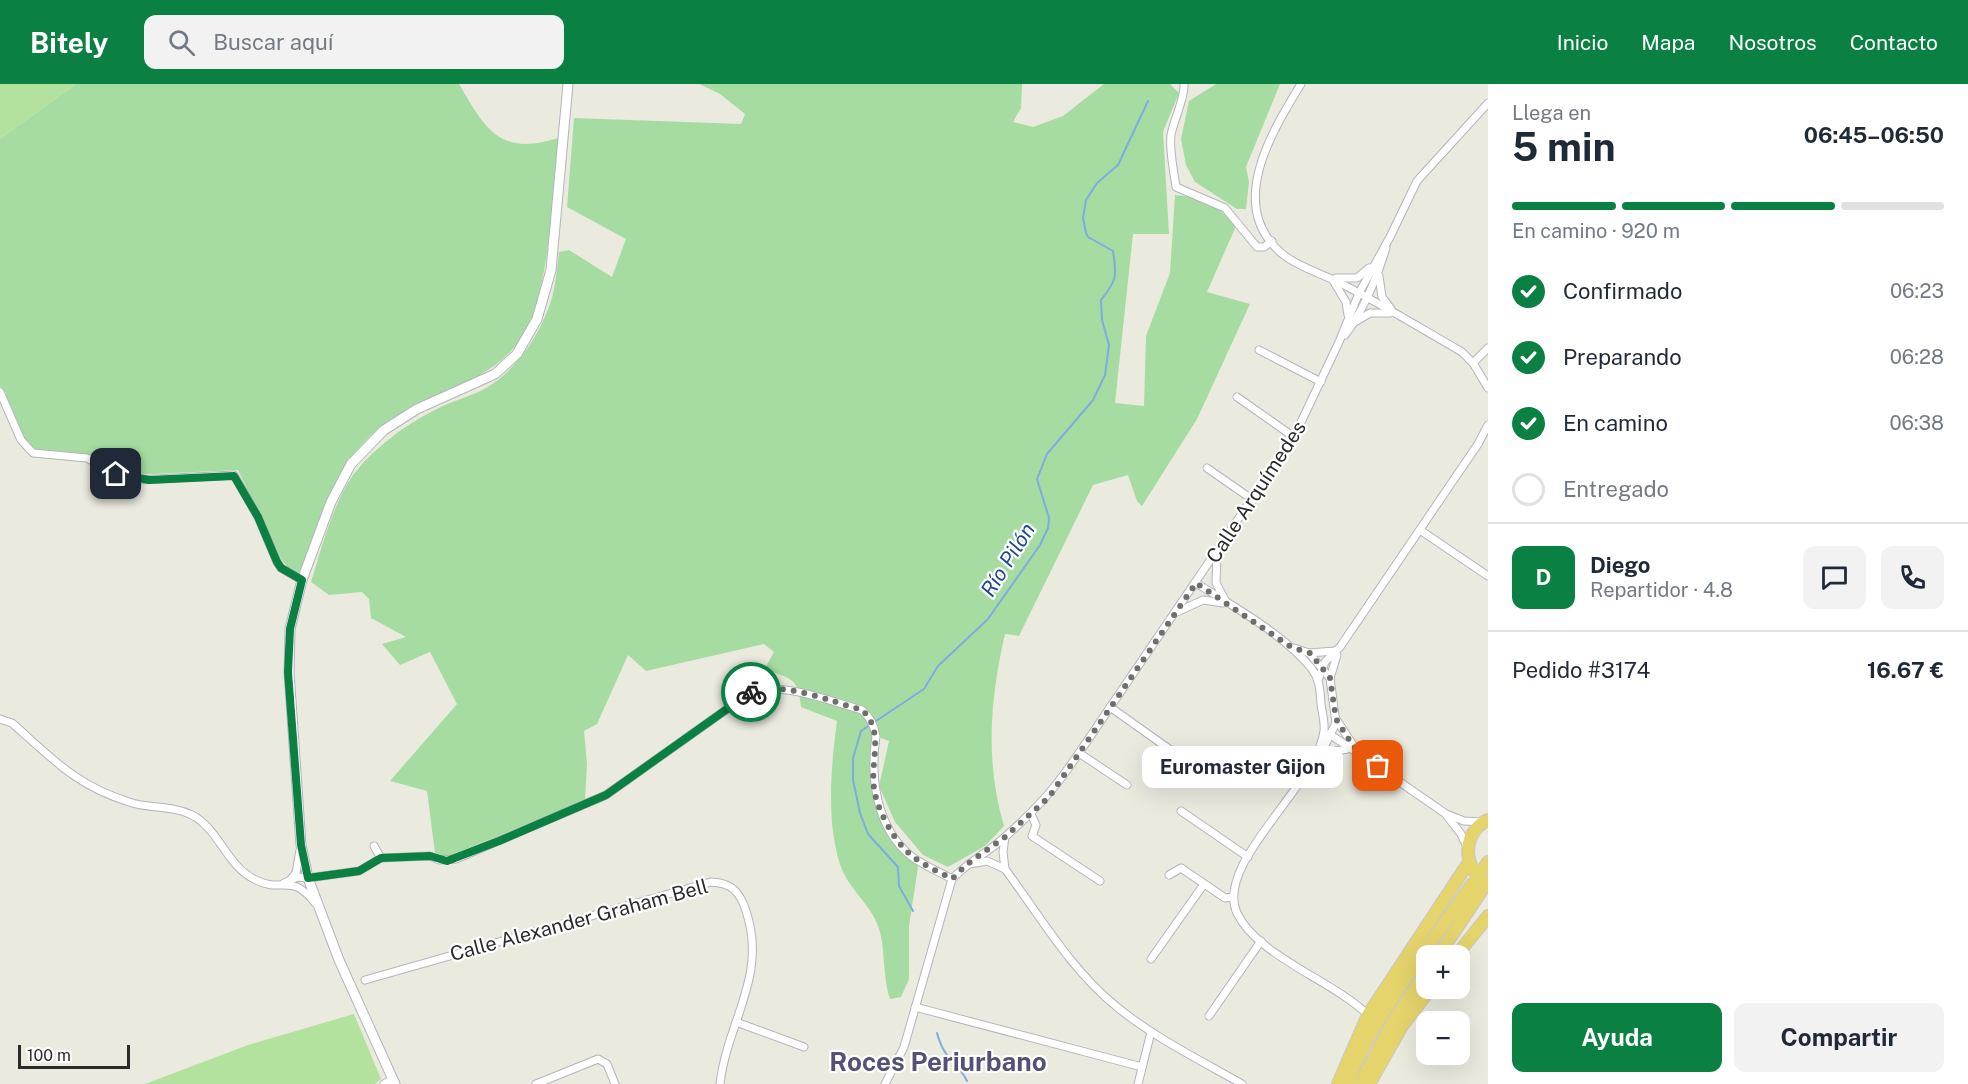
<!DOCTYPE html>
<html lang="es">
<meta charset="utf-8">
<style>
:root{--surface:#fff;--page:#f2f2f3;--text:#1f2937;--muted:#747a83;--line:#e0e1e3;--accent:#0b8043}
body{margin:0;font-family:"Public Sans",sans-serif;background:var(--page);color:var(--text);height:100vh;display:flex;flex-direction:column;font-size:22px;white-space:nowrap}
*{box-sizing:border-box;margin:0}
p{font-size:20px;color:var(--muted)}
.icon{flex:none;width:33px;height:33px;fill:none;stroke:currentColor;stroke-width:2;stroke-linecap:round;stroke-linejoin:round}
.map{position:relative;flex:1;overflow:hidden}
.drawer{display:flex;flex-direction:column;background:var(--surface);width:480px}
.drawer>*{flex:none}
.buttons{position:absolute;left:1416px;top:861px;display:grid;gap:12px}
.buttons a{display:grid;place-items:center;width:54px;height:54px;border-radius:12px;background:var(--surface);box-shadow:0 6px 24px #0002;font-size:30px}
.scale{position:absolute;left:18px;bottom:15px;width:112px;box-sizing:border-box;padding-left:6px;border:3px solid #2b2b2b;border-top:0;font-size:16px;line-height:21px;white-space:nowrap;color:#2b2b2b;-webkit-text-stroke:4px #fff;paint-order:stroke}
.pin{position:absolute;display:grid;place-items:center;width:51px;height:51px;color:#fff;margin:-26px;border-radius:12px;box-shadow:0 3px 9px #0006}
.courier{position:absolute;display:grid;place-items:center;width:60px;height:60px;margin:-30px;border:4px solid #0b8043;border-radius:50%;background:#fff;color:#222;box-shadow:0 2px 8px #0007}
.bubble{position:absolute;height:42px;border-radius:12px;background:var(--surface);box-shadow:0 6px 24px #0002;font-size:20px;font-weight:700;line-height:42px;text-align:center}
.overview em{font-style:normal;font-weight:700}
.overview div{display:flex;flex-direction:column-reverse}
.overview{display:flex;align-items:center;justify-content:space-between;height:102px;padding:0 24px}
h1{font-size:39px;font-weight:700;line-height:45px}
.bar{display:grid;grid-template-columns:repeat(4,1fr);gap:9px 6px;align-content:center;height:72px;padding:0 24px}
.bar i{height:8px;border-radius:4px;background:var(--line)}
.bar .active{background:var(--accent)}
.bar p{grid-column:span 4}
.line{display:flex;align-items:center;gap:15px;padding:0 24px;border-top:2px solid var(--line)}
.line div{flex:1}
.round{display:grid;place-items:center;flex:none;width:63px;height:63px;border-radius:12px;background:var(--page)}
ol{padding:0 24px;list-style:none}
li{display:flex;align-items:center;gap:18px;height:66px}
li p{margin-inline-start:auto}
li .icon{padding:6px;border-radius:50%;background:var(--accent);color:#fff;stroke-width:4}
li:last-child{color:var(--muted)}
li i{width:33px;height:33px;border:3px solid var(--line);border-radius:50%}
.button{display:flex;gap:12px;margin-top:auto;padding:12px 24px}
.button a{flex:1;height:69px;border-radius:12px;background:var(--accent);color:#fff;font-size:24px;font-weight:700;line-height:69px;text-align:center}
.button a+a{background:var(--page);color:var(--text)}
header{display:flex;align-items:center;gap:36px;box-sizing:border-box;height:84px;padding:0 30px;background:var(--accent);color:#fff}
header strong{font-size:28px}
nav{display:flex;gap:33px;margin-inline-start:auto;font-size:21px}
.search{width:420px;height:54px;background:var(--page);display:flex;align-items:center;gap:15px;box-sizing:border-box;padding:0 21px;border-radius:12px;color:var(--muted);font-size:22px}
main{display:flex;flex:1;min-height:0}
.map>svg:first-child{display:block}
.green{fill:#a6dca2}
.pitch{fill:#b3e29f}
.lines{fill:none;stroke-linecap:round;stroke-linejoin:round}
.stream{stroke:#7eace2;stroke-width:2}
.minor-casing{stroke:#b4b3bd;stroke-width:9}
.tertiary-casing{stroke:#b4b3bd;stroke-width:11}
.trunk-casing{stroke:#c8c8c8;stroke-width:14}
.minor{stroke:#fff;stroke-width:7}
.tertiary{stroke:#fff;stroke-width:9}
.trunk{stroke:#e5d46c;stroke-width:12}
.done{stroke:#6e6e6a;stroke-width:6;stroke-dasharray:0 10.8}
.route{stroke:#0b8043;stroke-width:8}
.labels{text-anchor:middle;stroke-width:4.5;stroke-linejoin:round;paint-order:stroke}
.street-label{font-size:20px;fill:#2b2b2b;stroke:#fff}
.water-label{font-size:21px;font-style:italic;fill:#1c488f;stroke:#fff}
.district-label{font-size:26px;font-weight:bold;fill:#545077;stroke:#fff}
</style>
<header>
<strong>Bitely</strong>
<div class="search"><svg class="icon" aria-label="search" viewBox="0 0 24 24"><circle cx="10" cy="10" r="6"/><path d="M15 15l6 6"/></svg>Buscar aquí</div>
<nav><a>Inicio</a><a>Mapa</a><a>Nosotros</a><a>Contacto</a></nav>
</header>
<main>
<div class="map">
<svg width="1488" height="1000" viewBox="0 0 1488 1000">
<rect width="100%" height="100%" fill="#ebeadf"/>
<!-- green -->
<g class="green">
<path d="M 76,0 L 459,0 C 487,48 501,73 561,53 C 552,103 552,153 541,202 C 538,212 537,223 533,233 C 501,308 421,302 369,353 C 331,390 318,442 300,490 L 288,484 L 281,475 L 238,386 L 131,391 L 82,370 L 33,365 L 25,356 L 5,311 L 6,309 L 0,302 L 0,55 Z"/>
<path d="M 699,0 L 1022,0 L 1021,24 L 1013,38 L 1033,43 L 1063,32 L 1104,0 L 1170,0 L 1179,9 L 1163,48 L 1169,150 L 1133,150 L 1115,319 L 1144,322 L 1146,252 L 1170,189 L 1175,111 C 1199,113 1220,122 1236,142 L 1207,208 L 1250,220 L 1197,335 L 1142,422 L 1137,417 L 1128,391 L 1093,401 L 1019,552 L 1005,550 C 990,615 985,678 1004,742 L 985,762 L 948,783 L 923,771 L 895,738 L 879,702 L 889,657 L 876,652 L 873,702 L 900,767 L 919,777 L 909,842 L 909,895 L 901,913 L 890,915 C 882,891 886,863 878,842 C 871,822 852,807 843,788 C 825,744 831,682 837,637 L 801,623 C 798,591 791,597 765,584 L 774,568 L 764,560 L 646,587 L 628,571 L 597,640 L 584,647 L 587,680 L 585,716 L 447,773 L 435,769 L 427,707 L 390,697 L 457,620 L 430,568 L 400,581 L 382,560 L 406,553 L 371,534 L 369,515 L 362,508 L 329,511 L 311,498 C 322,463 332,422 353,391 C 373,365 406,340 435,326 C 451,317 470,313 486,304 C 518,285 541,249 552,214 C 556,199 557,183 559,168 L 569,166 L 612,193 L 626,155 L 567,123 L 574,34 L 741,40 L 745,30 L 720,10 Z"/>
<path d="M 1216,0 L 1280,0 L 1246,83 L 1249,98 L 1246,125 L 1237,125 L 1195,98 L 1186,81 L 1181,55 L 1189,17 Z"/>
</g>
<!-- pitch -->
<g class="pitch">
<path d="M 0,0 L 76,0 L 0,55 Z"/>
<path d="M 354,930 L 381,995 L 375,1000 L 145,1000 L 248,961 Z"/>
</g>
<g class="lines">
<!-- stream -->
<g class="stream">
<path d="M 913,827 L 899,802 L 898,783 L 868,750 L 860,729 L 853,696 L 853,674 L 861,647 L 924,605 L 938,582 L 988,535 L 1040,461 L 1048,444 L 1049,434 L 1037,395 L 1047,370 L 1093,316 L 1105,291 L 1109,261 L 1102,236 L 1101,216 C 1117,196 1117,192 1113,167 L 1088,153 L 1086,149 L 1083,134 L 1086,116 L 1097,99 L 1118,81 L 1148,17"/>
<path d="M 937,949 C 945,978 956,975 967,997"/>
</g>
<!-- minor casing -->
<g class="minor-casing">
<g id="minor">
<path d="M 1184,0 C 1185,14 1174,35 1171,51 C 1169,66 1174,88 1176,103 L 1225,124 L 1257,163 L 1264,163 L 1272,157"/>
<path d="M 1301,0 C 1271,49 1224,125 1285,172 C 1301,184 1325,191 1342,200 C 1383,221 1422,245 1462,268 L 1473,279 L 1488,304"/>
<path d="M 1379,192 L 1382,213 L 1391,225"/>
<path d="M 1336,194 L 1357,194 L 1369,184"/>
<path d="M 1334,198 L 1346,218 L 1348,231"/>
<path d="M 1353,239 L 1370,229 L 1390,229"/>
<path d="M 1345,251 C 1363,227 1377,193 1386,164"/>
<path d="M 1259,266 L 1321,298"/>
<path d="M 1473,279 L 1488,264"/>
<path d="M 0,308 L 21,356 L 33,369 L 87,374 L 116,390 L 137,396 L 234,391 L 258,433 L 277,478 L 281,484 L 302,496"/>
<path d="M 1237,313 L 1294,353"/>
<path d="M 1207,384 L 1253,416"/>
<path d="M 1420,446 L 1488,492"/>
<path d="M 1217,469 L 1216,499 L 1225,516"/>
<path d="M 1196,499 C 1233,522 1285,551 1312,585 C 1320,596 1320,607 1321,620 C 1322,628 1325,638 1324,647 C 1317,702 1214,779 1237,829 C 1257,872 1334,897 1368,931"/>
<path d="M 1177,528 L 1203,516 L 1223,519"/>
<path d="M 1294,564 L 1309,569 L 1330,594 L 1336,639 L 1318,675"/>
<path d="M 1309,569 L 1335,567"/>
<path d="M 1330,594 L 1337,571"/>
<path d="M 1318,596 L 1325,578 L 1340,563 L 1478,360 L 1488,341"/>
<path d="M 1110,623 L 1172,667"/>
<path d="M 0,635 L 12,639 C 53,675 75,701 129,718 C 149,725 172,721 192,731 C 219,745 227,783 256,796 C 284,810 290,787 316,820"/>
<path d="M 1336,635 L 1353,661 L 1394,694 L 1446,730 L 1464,737 L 1483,738"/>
<path d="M 1329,650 L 1358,669"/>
<path d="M 1079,669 L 1127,701"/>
<path d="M 1322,673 L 1329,668 L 1348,665"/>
<path d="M 1181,727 L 1248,773"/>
<path d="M 1031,730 L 1036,741 L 1032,752 L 1100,797"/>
<path d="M 1447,732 L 1461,750 L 1467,763"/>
<path d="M 374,762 L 381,774"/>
<path d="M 969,780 L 987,777 L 1005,785 C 1040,832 1071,886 1117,923 C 1155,954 1200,976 1242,1000"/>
<path d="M 1005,785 L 1003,768 L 1005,753"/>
<path d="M 1169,791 L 1181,784 L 1225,814 L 1233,813"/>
<path d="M 291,795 L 296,789 L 300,766"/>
<path d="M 284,799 L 297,793 L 308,794 L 359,787 L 381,774 L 430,772 L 439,776 L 456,775 L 606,711 L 744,613 C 775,593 828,617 862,626 C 870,633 874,640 876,652 C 870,693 876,744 911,772 C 924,782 938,787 952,795"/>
<path d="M 1151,875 L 1204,800"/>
<path d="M 365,896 L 711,798 C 732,799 740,808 746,827 C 768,892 727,938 720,1000"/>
<path d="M 915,923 L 1142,983"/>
<path d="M 1209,932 L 1261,857"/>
<path d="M 736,938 L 804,963"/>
<path d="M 384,1000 L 392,995"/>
<path d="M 536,1000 L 598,975 L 607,980 L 615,1000"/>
<path d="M 885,1000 L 904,963 L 952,795 C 968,778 989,768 1006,752 C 1037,725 1056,703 1079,669 L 1294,353 L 1339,258 L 1359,209 L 1390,153 L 1417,97 L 1488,19"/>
<path d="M 1138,1000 L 1151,948"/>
</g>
</g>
<!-- tertiary casing -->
<g class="tertiary-casing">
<path id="tertiary" d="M 395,1000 L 339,876 L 308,794 L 301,761 L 289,588 L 290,545 L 302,496 L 331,418 L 351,380 L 384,346 L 417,325 L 495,290 L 517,270 L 537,235 L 551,186 L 568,0"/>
</g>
<!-- trunk casing -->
<g class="trunk-casing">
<g id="trunk">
<path d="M 1488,736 C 1461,748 1462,787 1488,799"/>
<path d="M 1484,784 L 1488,778"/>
<path d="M 1438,872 L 1482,806"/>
<path d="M 1456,872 L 1488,832"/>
<path d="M 1338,1000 L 1368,931 L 1469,778"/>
<path d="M 1347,1000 C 1372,932 1431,861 1472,800"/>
<path d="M 1360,1000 L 1395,934 L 1426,888"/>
<path d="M 1369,1000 L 1402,942 L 1431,904"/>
</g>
</g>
<!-- minor -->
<use href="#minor" class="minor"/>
<!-- tertiary -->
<use href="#tertiary" class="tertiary"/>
<!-- trunk -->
<use href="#trunk" class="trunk"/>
</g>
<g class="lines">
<!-- done -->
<path class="done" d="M 751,608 C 779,596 833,618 862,626 C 885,647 870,677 874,704 C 876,722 890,749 902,762 C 915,778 934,785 952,795 L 966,781 L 1005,753 L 1049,713 L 1196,499 L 1291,563 L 1310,569 L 1330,594 L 1336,635 L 1353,662 L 1378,682"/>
<!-- route -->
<path class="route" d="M 116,390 L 149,396 L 234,392 L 258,433 L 277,478 L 281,484 L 302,496 L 290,545 L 288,588 L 301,761 L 308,794 L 359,787 L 381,774 L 430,772 L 447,777 L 499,757 L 606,711 L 751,608"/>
</g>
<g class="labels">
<!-- street labels -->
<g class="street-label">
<text transform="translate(1256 408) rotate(-57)" y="7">Calle Arquímedes</text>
<text transform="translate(579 836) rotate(-15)" y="7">Calle Alexander Graham Bell</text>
</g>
<!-- water labels -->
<g class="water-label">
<text transform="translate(1008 476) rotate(-58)" y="7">Río Pilón</text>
</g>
<!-- district labels -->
<g class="district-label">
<text x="938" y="987">Roces Periurbano</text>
</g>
</g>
</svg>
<div class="buttons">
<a>+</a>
<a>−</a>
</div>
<div class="scale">100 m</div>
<div class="pin" style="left:1378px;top:682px;background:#ea580c"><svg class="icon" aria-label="bag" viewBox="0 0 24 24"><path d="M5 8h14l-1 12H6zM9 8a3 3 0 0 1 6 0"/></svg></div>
<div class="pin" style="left:116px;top:390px;background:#1f2937"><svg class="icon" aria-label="home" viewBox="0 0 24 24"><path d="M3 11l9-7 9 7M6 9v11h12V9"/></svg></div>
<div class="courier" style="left:751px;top:608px"><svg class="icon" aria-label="bike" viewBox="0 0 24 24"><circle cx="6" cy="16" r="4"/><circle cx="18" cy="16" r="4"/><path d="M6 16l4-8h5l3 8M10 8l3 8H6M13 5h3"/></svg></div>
<div class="bubble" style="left:1142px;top:662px;width:201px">Euromaster Gijon</div>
</div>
<section class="drawer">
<div class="overview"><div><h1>5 min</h1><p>Llega en</p></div><em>06:45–06:50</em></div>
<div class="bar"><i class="active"></i><i class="active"></i><i class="active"></i><i></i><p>En camino · 920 m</p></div>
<ol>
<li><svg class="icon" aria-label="check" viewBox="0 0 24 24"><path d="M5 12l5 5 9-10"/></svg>Confirmado<p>06:23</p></li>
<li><svg class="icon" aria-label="check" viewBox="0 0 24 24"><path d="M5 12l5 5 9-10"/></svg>Preparando<p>06:28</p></li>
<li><svg class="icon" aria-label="check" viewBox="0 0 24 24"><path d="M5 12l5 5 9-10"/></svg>En camino<p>06:38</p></li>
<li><i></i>Entregado</li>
</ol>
<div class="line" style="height:108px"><b class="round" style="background:var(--accent);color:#fff">D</b><div><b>Diego</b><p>Repartidor · 4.8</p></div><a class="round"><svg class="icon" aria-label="chat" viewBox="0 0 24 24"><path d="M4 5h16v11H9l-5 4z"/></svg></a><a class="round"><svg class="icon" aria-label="phone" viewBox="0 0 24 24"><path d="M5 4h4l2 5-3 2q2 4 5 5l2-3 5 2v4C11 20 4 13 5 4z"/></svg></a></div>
<div class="line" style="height:78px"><div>Pedido #3174</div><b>16.67 €</b></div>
<div class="button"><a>Ayuda</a><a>Compartir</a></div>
</section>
</main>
